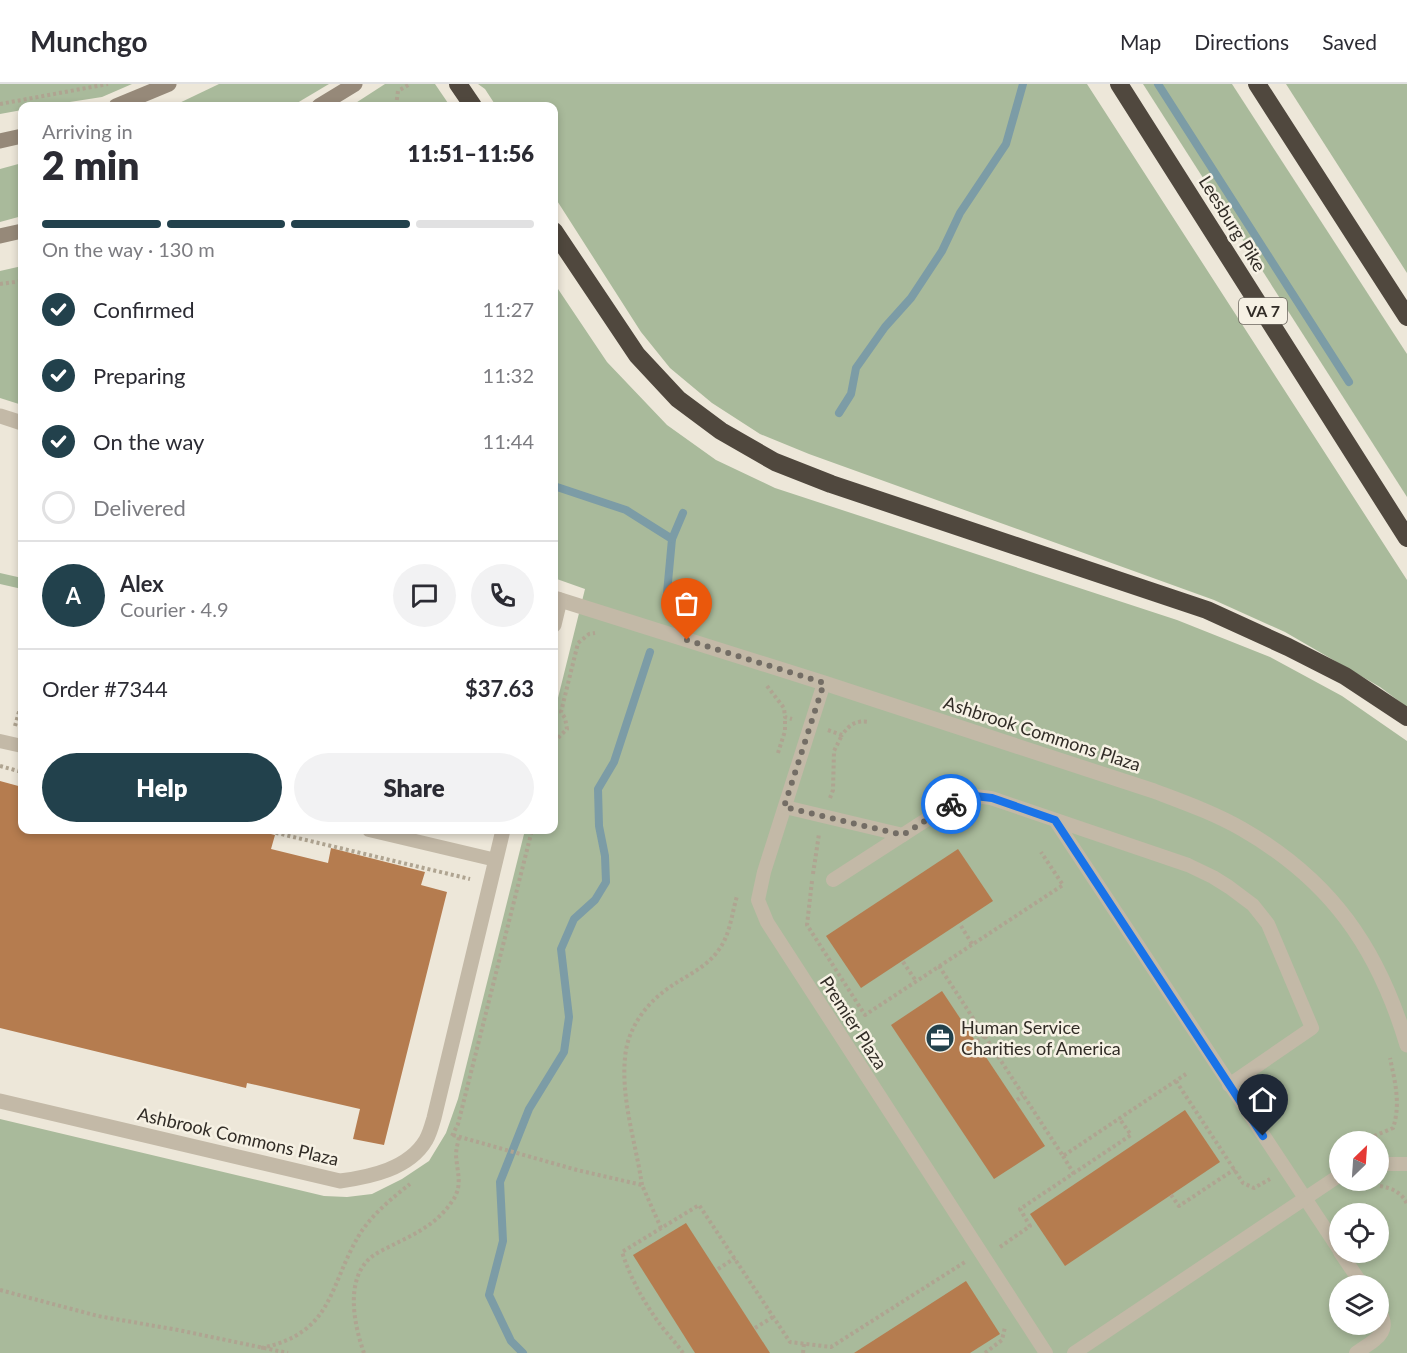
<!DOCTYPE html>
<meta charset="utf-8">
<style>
:root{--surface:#fff;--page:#f2f2f3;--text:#2b2b33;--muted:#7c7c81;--line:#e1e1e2;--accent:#22414c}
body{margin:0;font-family:Lato,sans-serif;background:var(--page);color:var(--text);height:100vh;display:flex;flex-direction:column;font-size:22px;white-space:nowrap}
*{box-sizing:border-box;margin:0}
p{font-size:20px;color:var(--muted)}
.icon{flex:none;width:33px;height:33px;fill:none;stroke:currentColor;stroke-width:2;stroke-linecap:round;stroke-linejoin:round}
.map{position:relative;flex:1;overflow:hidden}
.side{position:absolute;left:18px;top:18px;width:540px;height:732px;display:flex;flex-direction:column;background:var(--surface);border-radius:12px;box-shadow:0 3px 9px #0003}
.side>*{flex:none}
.needle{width:39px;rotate:25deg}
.tools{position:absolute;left:1329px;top:1047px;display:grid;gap:12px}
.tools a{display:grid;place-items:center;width:60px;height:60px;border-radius:50%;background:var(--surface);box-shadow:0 3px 9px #0003;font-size:30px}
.pin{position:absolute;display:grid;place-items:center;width:51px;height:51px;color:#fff;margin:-62px -26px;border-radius:50% 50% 50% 0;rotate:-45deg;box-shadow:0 0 6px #0007}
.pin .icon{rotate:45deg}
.courier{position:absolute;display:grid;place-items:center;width:60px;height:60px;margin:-30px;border:4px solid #1a73e8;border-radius:50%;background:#fff;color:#222;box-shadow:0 2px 8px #0007}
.headline em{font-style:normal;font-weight:800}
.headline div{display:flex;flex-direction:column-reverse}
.headline{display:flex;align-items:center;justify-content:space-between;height:102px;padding:0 24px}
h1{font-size:39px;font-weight:800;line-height:45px}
.bar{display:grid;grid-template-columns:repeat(4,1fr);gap:9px 6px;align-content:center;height:72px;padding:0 24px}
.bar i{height:8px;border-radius:4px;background:var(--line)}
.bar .active{background:var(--accent)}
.bar p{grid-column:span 4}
.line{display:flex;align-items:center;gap:15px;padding:0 24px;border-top:2px solid var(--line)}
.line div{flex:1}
.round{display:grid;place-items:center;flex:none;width:63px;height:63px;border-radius:32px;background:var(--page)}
ol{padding:0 24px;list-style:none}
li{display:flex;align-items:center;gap:18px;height:66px}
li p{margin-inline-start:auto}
li .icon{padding:6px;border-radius:50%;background:var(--accent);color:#fff;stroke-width:4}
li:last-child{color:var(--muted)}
li i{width:33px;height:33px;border:3px solid var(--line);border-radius:50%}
.button{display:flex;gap:12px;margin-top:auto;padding:12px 24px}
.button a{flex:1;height:69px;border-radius:36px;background:var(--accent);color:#fff;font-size:24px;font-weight:800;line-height:69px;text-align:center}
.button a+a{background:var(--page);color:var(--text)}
header{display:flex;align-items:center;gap:36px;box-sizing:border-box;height:84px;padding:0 30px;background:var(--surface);border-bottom:2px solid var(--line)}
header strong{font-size:28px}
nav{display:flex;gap:33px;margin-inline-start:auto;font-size:21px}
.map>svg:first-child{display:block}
.green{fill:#a9ba9b;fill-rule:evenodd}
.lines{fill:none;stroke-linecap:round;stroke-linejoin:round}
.stream{stroke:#7c9ca6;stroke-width:8}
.building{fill:#b57c4f}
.path{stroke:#afa491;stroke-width:4;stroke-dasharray:3 3;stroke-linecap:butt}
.service{stroke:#c3b9a7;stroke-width:14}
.minor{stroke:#c3b9a7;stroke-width:15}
.secondary{stroke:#968979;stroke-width:15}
.motorway{stroke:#50483e;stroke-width:18}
.done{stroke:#736d65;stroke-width:6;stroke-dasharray:0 10.8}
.route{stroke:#1a73e8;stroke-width:8}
.labels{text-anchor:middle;stroke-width:5;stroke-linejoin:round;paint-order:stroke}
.shield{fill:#f6f1e4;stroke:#6c675f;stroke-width:1.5}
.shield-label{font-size:16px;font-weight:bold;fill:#312c26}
.street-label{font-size:18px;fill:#312c26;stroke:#f6f1e4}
.poi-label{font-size:18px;fill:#312c26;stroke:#f6f1e4;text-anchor:start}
</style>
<header>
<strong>Munchgo</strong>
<nav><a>Map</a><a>Directions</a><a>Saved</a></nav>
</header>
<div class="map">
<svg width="1407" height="1269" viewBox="0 0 1407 1269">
<rect width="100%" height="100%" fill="#ede7d9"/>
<!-- green -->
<g class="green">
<path d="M 0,0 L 132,0 L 102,13 L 44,22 L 22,22 L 22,26 L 0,30 Z"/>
<path d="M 219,0 L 329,0 L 292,22 L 173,22 Z"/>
<path d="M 385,0 L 435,0 L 450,22 L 351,22 Z"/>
<path d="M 478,0 L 1087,0 L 1407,496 L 1407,623 L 1380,603 L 1285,548 L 1214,516 L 809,370 L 760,350 L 712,319 L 670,284 L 641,248 L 554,112 L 554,22 L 496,22 L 485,5 Z"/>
<path d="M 1143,0 L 1232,0 L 1407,270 L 1407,413 Z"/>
<path d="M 1286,0 L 1407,0 L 1407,189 Z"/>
<path d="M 22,79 L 22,132 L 0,138 L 0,85 Z"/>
<path d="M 22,182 L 22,321 L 0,314 L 0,187 Z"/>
<path d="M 554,199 L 607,278 L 667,341 L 716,376 L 775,404 L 1177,536 L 1270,573 L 1342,612 L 1407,657 L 1407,1269 L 0,1269 L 0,1035 L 324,1112 L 347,1113 L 372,1110 L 402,1095 L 429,1077 L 446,1049 L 458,1015 L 525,746 L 554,746 L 554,630 L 585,505 L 554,494 ZM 1340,1058 L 1378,1058 L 1378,1096 L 1340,1096 ZM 1340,1130 L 1378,1130 L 1378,1168 L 1340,1168 ZM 1340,1202 L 1378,1202 L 1378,1240 L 1340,1240 Z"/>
<path d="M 0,489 L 22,494 L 22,505 L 0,500 Z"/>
</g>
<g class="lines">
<!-- stream -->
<g class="stream">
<path d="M 1158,0 L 1349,298"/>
<path d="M 839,329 L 851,310 L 856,284 L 885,243 L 911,214 L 942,167 L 960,129 L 1006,60 L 1023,0"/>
<path d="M 554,402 L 626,426 L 672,455 L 666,520"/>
<path d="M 672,455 L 683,429"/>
<path d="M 523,1269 L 511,1257 L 489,1211 L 503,1157 L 500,1098 L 529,1025 L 564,968 L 569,933 L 561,865 L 574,835 L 595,816 L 606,798 L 605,772 L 599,742 L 598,705 L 614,678 L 650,568"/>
</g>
</g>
<!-- building -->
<g class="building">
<path d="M 0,697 L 22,703 L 22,746 L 254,746 L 275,751 L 271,765 L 328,779 L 331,764 L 425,788 L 421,801 L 447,808 L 384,1061 L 353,1055 L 360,1025 L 247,999 L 246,1004 L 0,944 Z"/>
<path d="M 958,765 L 993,817 L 861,904 L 826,852 Z"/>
<path d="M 942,907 L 1045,1062 L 994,1095 L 891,941 Z"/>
<path d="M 1185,1026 L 1220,1078 L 1065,1182 L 1030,1130 Z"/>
<path d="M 686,1139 L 770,1269 L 695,1269 L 633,1171 Z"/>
<path d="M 966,1197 L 1000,1250 L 970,1269 L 854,1269 Z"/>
</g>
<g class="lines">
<!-- path -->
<g class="path">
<path d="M 0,20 L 108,0"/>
<path d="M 396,22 L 398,7 L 410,0"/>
<path d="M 0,200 L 22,197"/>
<path d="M 767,602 L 784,624 L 785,633 L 792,635"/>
<path d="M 15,642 L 22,617"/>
<path d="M 828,646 L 842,651 C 850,640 856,636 870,638"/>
<path d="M 554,658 L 567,645 L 565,634 L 561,628 L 578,559 L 589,550 L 595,549"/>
<path d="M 778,669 L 785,647 L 785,633"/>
<path d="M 0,682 L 22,688"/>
<path d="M 830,714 L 833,706 L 834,667 L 842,651"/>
<path d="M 264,746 L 470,795"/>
<path d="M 813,790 L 819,750"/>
<path d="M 812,797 L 807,841 L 865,931 L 1063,801 L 1041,768"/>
<path d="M 961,842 L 972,860"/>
<path d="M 903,878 L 916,897"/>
<path d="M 939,882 L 1063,1072 L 1186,990"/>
<path d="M 977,957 L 984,952"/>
<path d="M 1176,997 L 1243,1099 L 1254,1104 L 1270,1095"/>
<path d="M 1017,1016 L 1023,1012"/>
<path d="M 453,1051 L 577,1086 L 642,1101 L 661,1144"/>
<path d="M 452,1052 L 458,1040 L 532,746"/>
<path d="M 1365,1058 L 1365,1056 L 1393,1044 C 1401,1020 1395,998 1390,974"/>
<path d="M 1063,1072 L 1074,1090"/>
<path d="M 642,1101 C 636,1060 621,1016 625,974 C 627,945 646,919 670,903 C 687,891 708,883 720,864 C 730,850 732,829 737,812"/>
<path d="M 1380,1102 C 1391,1104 1402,1108 1407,1120"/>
<path d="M 1171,1111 L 1179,1122 L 1235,1085"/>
<path d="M 1000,1163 L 1030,1142 L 1020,1125 L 1131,1051 L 1119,1034"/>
<path d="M 718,1185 L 735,1174"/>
<path d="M 0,1206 L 98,1232 L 178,1246 L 288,1269"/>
<path d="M 755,1244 L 773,1233"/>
<path d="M 261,1264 C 335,1249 328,1201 361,1148 C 374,1129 392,1114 410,1100"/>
<path d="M 364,1269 C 353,1238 343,1187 379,1168 C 407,1153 435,1144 453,1116 C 463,1101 457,1088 456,1071 C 456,1065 458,1059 459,1053"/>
<path d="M 683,1269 C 677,1260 669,1252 662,1243 C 645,1220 631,1196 622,1168 L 699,1121 L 790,1258 L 831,1263 L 965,1178"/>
<path d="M 803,1269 L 804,1260"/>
<path d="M 985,1269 L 1002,1256 L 1005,1243"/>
</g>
<!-- service -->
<g class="service">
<path d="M 824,599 L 764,788 L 758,816 L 767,838 L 1046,1269"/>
<path d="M 0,657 L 22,662"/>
<path d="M 785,723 L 903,751"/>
<path d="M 1055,736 L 1340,1167"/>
<path d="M 369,746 L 496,776"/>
<path d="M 833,796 L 960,714 L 975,712 L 991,714 L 1188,781 L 1213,793 L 1229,803 L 1253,821 L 1268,840 L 1312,944 L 1229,1001"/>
<path d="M 1378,1080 L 1407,1080"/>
<path d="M 1340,1168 L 1363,1202"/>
<path d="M 1074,1269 L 1340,1091"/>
<path d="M 1356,1269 C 1374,1256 1394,1249 1378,1225"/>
</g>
<!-- minor -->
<g class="minor">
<path d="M 0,332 L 22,339"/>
<path d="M 554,514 L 824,599 L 1154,707 C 1183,718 1214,729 1242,745 C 1331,796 1378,864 1407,961"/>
<path d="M 554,541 L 560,516"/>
<path d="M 0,1017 L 340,1097 C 370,1093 409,1085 426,1056 C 430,1049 432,1041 434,1034 L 503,746"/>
</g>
<!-- secondary -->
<g class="secondary">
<path d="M 116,22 L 169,0"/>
<path d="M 319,22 L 355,0"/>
<path d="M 0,57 L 22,52"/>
<path d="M 0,152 L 22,147"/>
</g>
<!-- motorway -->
<g class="motorway">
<path d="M 458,0 L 473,22"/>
<path d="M 1119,0 L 1407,454"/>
<path d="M 1257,0 L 1407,233"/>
<path d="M 554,147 L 637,271 L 678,315 L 721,347 L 775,378 L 831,400 L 1207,526 L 1288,563 L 1345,592 L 1407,633"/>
</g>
</g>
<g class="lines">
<!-- done -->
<path class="done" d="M 687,556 L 824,599 L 784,723 L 903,751 L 951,720"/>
<!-- route -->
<path class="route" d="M 951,720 L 960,714 L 975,712 L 992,714 L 1055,736 L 1263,1052"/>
</g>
<!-- icons -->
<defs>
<g id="office-disc" transform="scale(1.5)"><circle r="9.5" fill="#22414c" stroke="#f6f1e4"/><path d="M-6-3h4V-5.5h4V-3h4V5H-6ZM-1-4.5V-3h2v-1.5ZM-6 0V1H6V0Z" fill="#fff"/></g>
</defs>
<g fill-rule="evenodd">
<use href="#office-disc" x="940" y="954"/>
</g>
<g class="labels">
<!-- shield labels -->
<rect class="shield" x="1239" y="214" width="48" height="26" rx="4.5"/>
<g class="shield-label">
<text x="1263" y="233">VA 7</text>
</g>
<!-- street labels -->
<g class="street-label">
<text transform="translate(1232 140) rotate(58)" y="6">Leesburg Pike</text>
<text transform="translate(1042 650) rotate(18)" y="6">Ashbrook Commons Plaza</text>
<text transform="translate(853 939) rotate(57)" y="6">Premier Plaza</text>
<text transform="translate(238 1053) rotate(13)" y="6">Ashbrook Commons Plaza</text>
</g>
<!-- poi labels -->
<g class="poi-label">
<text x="961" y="950">Human Service<tspan x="961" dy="21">Charities of America</tspan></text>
</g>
</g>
</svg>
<div class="tools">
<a><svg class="needle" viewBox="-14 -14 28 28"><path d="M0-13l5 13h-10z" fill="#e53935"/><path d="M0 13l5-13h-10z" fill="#7c7c81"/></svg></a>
<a><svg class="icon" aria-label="locate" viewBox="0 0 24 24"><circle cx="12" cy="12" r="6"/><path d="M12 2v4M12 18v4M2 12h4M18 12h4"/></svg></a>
<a><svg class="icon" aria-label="layers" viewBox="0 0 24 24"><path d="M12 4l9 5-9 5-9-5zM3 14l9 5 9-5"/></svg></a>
</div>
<div class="pin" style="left:687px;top:556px;background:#ea580c"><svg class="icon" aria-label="bag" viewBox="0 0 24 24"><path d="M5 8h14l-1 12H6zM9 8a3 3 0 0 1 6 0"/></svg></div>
<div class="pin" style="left:1263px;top:1052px;background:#1f2937"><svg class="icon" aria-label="home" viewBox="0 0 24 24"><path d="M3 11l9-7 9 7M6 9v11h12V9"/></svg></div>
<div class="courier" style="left:951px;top:720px"><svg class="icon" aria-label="bike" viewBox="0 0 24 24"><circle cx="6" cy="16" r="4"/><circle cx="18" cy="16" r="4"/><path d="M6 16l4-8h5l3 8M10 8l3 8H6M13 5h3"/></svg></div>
<section class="side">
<div class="headline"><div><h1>2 min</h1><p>Arriving in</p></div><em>11:51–11:56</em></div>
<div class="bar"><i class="active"></i><i class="active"></i><i class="active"></i><i></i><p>On the way · 130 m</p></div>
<ol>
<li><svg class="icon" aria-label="check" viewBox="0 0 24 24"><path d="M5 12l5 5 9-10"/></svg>Confirmed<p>11:27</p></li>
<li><svg class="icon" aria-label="check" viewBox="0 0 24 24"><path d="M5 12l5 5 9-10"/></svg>Preparing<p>11:32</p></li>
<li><svg class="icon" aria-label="check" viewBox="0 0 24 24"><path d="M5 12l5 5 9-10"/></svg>On the way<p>11:44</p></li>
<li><i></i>Delivered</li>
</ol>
<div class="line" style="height:108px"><b class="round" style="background:var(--accent);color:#fff">A</b><div><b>Alex</b><p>Courier · 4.9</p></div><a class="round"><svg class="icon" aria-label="chat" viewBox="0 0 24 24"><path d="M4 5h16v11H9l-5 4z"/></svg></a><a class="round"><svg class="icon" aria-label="phone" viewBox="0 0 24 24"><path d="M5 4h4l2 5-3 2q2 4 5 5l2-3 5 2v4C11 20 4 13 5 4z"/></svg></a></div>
<div class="line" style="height:78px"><div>Order #7344</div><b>$37.63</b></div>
<div class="button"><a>Help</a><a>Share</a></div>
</section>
</div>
